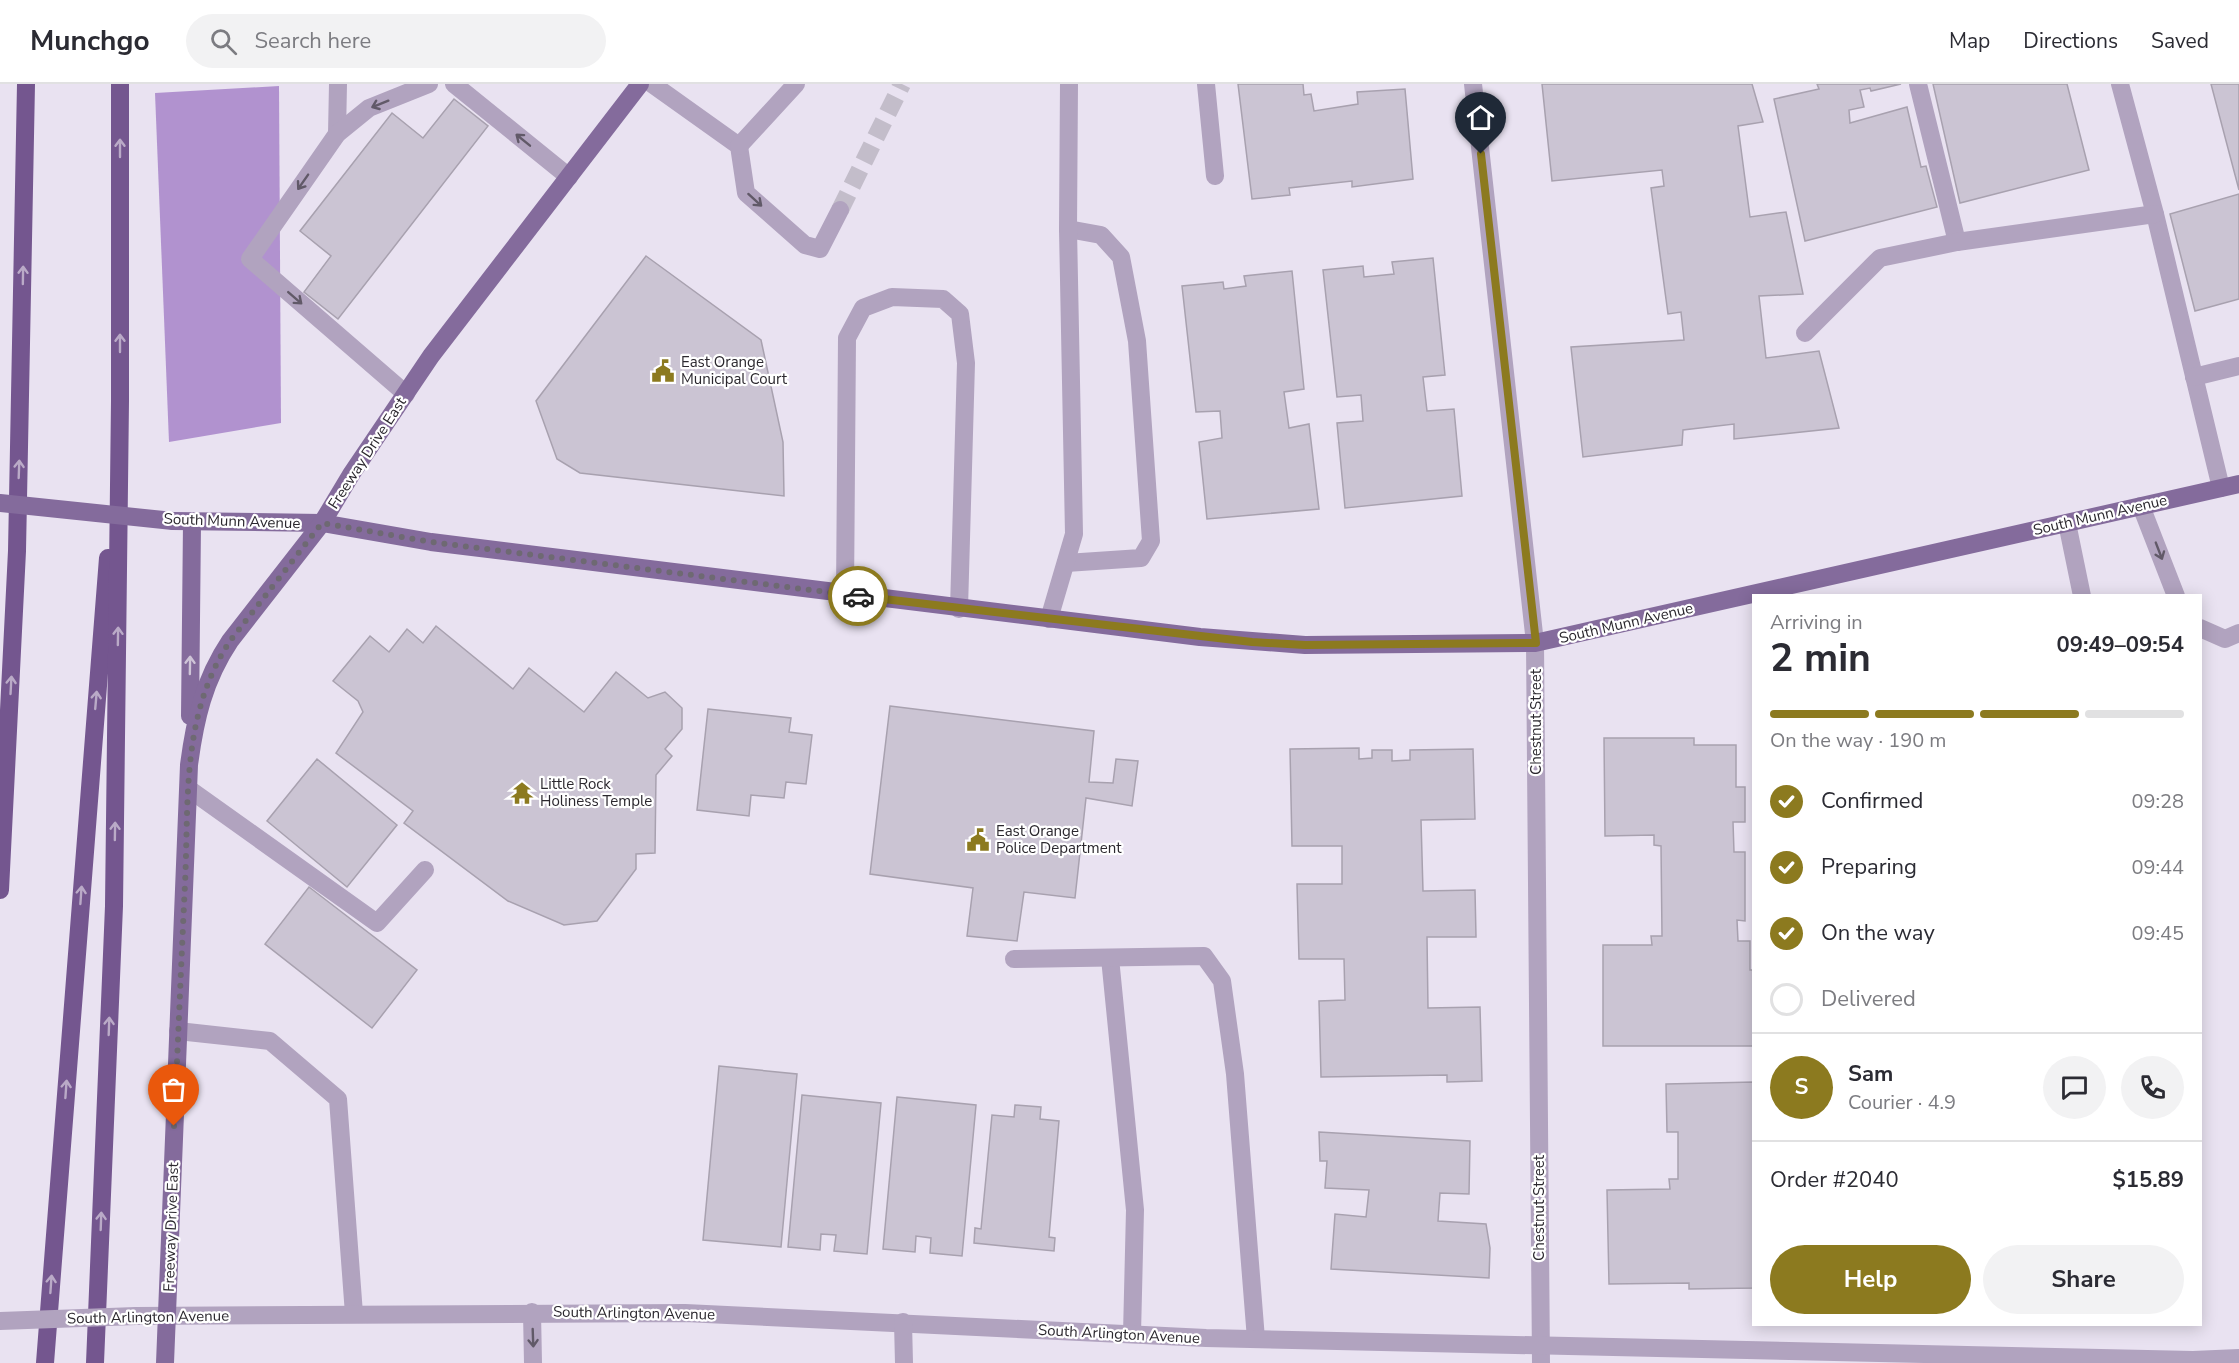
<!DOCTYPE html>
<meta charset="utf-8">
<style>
:root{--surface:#fff;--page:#f2f2f3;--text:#2b2b33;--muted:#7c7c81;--line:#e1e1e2;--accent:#8c7a1f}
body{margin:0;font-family:"Nunito Sans",sans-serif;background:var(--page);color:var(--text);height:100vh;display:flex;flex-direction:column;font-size:22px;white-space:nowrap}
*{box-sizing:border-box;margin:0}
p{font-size:20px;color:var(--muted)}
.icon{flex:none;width:33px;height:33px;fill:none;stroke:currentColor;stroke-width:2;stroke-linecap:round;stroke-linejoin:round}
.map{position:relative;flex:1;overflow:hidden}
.drawer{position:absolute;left:1752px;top:510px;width:450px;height:732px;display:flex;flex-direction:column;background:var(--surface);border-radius:0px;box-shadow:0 3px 15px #0003}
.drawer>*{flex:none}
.pin{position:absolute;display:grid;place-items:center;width:51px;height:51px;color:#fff;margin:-62px -26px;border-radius:50% 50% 50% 0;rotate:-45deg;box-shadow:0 0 6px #0007}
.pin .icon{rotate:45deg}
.courier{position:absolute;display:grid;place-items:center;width:60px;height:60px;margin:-30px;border:4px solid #8c7a1f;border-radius:50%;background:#fff;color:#222;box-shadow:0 2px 8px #0007}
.overview em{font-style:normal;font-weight:700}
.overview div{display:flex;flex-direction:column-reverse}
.overview{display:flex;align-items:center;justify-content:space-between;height:102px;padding:0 18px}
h1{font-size:39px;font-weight:700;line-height:45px}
.bar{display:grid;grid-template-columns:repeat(4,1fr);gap:9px 6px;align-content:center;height:72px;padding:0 18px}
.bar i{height:8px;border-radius:4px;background:var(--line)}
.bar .selected{background:var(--accent)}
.bar p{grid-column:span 4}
.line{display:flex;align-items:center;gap:15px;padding:0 18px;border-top:2px solid var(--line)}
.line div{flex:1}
.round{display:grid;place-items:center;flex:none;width:63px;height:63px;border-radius:32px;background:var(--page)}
ol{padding:0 18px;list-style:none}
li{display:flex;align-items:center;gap:18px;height:66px}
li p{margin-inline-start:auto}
li .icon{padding:6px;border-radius:50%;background:var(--accent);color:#fff;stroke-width:4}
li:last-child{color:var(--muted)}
li i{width:33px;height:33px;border:3px solid var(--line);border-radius:50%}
.primary-button{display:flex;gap:12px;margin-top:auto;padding:12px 18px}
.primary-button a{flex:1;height:69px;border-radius:36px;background:var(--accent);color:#fff;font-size:24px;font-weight:700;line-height:69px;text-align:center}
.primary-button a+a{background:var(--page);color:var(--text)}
header{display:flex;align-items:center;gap:36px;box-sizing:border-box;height:84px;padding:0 30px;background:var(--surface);border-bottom:2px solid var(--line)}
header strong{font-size:28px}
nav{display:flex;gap:33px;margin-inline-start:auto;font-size:21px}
.search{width:420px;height:54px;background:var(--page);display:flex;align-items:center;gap:15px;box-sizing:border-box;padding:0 21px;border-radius:33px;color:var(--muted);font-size:22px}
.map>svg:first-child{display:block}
.forest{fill:#b192cf}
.building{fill:#cbc4d3;stroke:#a8a1af;stroke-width:1.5}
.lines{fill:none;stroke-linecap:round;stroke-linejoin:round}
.minor-tunnel{stroke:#c3bdca;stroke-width:18;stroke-dasharray:18 9;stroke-linecap:butt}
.minor{stroke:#b1a3bf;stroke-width:18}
.major{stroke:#846b9c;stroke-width:18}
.highway{stroke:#74568f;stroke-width:18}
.minor-bridge{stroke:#b1a3bf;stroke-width:18}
.major-bridge{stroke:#846b9c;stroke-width:18}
.oneway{stroke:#615968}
.oneway2{stroke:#baaac7}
.oneway3{stroke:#cec4d7}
.done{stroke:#6e6972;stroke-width:6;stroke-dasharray:0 10.8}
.route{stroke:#8c7a1f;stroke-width:8}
.labels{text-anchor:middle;stroke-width:4.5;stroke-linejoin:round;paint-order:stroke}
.poi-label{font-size:15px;fill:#2b282e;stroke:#fff;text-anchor:start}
.street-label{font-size:15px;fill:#2b282e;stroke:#fff}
</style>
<header>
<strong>Munchgo</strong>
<div class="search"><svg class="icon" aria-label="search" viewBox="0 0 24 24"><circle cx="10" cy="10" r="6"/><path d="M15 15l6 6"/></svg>Search here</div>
<nav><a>Map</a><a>Directions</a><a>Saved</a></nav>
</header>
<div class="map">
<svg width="2239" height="1279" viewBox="0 0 2239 1279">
<rect width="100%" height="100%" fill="#e9e2f1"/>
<!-- forest -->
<path class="forest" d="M 279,2 L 281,339 L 169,358 L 155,9 Z"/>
<!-- building -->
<g class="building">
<path d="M 1238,0 L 1303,0 L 1304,11 L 1311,10 L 1314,27 L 1358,20 L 1357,8 L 1405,5 L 1413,95 L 1352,103 L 1352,97 L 1289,104 L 1290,111 L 1252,115 Z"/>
<path d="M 1542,0 L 1752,0 L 1763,38 L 1738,42 L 1750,133 L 1786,128 L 1803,210 L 1759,212 L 1766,274 L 1819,267 L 1839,344 L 1734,355 L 1734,340 L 1683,346 L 1682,361 L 1583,373 L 1571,263 L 1684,256 L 1681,228 L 1668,230 L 1651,104 L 1664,102 L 1662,86 L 1552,97 Z"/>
<path d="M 1817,0 L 1901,0 L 1871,7 L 1870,4 L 1860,6 L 1864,23 L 1849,26 L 1850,39 L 1907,23 L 1921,83 L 1926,82 L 1937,123 L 1805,157 L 1774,15 L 1819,5 Z"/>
<path d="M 1933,0 L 2067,0 L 2089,86 L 1960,119 Z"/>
<path d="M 2211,0 L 2239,0 L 2239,106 Z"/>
<path d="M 454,15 L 488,42 L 338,235 L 304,208 L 331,172 L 300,147 L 392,29 L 423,54 Z"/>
<path d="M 2239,110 L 2239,215 L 2195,227 L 2170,130 Z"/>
<path d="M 646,172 L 761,256 L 783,358 L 784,412 L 580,389 L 557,375 L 536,317 Z"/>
<path d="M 1433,174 L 1445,291 L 1423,293 L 1427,327 L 1454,325 L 1462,412 L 1345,424 L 1337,339 L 1363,337 L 1361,311 L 1337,313 L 1323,186 L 1363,182 L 1364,193 L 1394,190 L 1392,178 Z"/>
<path d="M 1292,187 L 1304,305 L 1284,308 L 1289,344 L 1309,340 L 1319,425 L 1207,435 L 1199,358 L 1222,354 L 1220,327 L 1196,328 L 1182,202 L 1223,198 L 1224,205 L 1246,202 L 1244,192 Z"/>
<path d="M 436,542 L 513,605 L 529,584 L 584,628 L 616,588 L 648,614 L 665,608 L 682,624 L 682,645 L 665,665 L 672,672 L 656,691 L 655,769 L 636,770 L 636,785 L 597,837 L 564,841 L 508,817 L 404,739 L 413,727 L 336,669 L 363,628 L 358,617 L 333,597 L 370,552 L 389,568 L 407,545 L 423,559 Z"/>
<path d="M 890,622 L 1094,647 L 1089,698 L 1113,699 L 1116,675 L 1138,677 L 1132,722 L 1086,714 L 1075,814 L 1024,808 L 1017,857 L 967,852 L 973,804 L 870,790 Z"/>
<path d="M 708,625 L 791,634 L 789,648 L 812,651 L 806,700 L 786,698 L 784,714 L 751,711 L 749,732 L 697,726 Z"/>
<path d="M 1604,654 L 1694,654 L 1694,661 L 1736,661 L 1736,703 L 1745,703 L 1745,738 L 1733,738 L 1734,768 L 1745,768 L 1745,837 L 1737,836 L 1738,857 L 1750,857 L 1750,886 L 1754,886 L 1754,962 L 1603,962 L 1603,861 L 1652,861 L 1651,852 L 1662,852 L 1661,762 L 1654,761 L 1654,751 L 1605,752 Z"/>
<path d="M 1359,664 L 1359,675 L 1372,674 L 1372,666 L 1392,666 L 1392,677 L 1410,676 L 1410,666 L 1473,665 L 1475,735 L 1421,736 L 1423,807 L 1475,806 L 1476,853 L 1427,853 L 1428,924 L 1480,923 L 1482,997 L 1447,998 L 1447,991 L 1321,993 L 1319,917 L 1345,916 L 1344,875 L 1299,875 L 1297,800 L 1342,800 L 1342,762 L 1292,762 L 1290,665 Z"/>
<path d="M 317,675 L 397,741 L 347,803 L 267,737 Z"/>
<path d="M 309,803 L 417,886 L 372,944 L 265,860 Z"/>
<path d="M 719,982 L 797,990 L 781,1163 L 703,1156 Z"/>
<path d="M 1754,998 L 1754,1204 L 1689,1205 L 1689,1199 L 1609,1200 L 1607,1106 L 1670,1105 L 1669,1095 L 1678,1095 L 1678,1048 L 1667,1048 L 1666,1000 Z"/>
<path d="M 802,1011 L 881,1019 L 867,1170 L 834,1167 L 836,1151 L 821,1150 L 820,1166 L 788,1163 Z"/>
<path d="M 897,1013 L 976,1021 L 962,1172 L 930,1169 L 931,1154 L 916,1152 L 915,1168 L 883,1165 Z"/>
<path d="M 1015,1021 L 1041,1023 L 1040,1035 L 1059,1037 L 1049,1153 L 1055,1154 L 1054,1167 L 974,1159 L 975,1144 L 981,1145 L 992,1031 L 1014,1033 Z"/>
<path d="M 1319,1048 L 1470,1057 L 1469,1110 L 1440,1109 L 1438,1137 L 1486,1140 L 1490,1164 L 1489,1194 L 1331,1185 L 1335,1130 L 1366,1133 L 1369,1106 L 1325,1104 L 1327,1077 L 1320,1077 Z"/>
</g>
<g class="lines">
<!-- minor-tunnel -->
<path class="minor-tunnel" d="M 840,126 L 902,0"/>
<!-- minor -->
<g class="minor">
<path d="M 454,0 L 569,93"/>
<path d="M 652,0 L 739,62 L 746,109 L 805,161 L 820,165 L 840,126"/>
<path d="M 1206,0 L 1215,92"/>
<path d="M 1473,0 L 1535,559 L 1541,1279"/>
<path d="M 1918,0 L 1957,158"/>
<path d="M 2120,0 L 2155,130 L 2221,404"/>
<path d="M 337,50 L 338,0"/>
<path d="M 739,62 L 796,0"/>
<path d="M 1805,249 L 1880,174 L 1957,158 L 2155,130"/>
<path d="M 2194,293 L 2239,282"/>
<path d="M 406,310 L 250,175 L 337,50 L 369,24 L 429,0"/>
<path d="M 2141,422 L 2176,512"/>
<path d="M 2067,439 L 2082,512"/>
<path d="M 1066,479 L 1141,474 L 1151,457 L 1137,257 L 1121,173 L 1101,151 L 1068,145"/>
<path d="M 845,511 L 847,254 L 863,224 L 892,213 L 943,215 L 960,230 L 966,279 L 959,525"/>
<path d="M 1049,535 L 1074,450 L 1068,145 L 1069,0"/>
<path d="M 2200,544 L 2225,555 L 2239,549"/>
<path d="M 189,705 L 377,839 L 425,786"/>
<path d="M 1110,874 L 1135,1126 L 1132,1250"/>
<path d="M 1014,875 L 1204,872 L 1222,897 L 1235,990 L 1256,1255"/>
<path d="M 178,947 L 270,957 L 338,1015 L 354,1230"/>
<path d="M 532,1228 L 533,1279"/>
<path d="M 136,1232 L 685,1229 L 1206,1254 L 2193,1276 L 2239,1274"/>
<path d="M 903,1238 L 904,1279"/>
</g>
<!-- major -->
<g class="major">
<path d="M 173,437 L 322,439 L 431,458 L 1200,553 L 1305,561 L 1535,559 L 2239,400"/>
<path d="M 190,632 L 192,439"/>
<path d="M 165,1279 L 189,681 C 195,635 204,596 230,557 L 322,439 L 352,389 L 431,272 L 640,0"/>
</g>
<!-- highway -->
<g class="highway">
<path d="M 0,806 L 17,467 L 26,0"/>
<path d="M 45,1279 L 108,474"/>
<path d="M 95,1279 L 114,822 L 120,317 L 120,0"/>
</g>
<!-- minor-bridge -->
<path class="minor-bridge" d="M 0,1237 L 136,1232"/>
<!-- major-bridge -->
<path class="major-bridge" d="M 0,419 L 173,437"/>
</g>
<!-- one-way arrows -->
<defs><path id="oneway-shaft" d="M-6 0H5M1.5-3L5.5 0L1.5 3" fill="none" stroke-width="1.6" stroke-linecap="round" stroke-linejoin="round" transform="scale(1.5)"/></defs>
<g class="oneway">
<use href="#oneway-shaft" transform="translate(380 20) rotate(158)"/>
<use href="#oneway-shaft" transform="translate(523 56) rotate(-141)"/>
<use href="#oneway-shaft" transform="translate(303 98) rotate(125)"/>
<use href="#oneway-shaft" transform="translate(755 116) rotate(42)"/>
<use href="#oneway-shaft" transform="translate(295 214) rotate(41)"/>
<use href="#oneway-shaft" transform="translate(2159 467) rotate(69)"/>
<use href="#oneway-shaft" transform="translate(533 1254) rotate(88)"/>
</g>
<g class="oneway2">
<use href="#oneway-shaft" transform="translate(120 64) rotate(-90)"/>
<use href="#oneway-shaft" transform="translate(23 191) rotate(-89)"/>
<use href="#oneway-shaft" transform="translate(120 259) rotate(-90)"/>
<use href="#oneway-shaft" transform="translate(19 385) rotate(-88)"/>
<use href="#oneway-shaft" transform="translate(118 552) rotate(-89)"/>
<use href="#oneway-shaft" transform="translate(11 601) rotate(-87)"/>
<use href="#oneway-shaft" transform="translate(96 616) rotate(-85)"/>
<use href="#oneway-shaft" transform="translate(115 747) rotate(-89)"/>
<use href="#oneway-shaft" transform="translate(81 811) rotate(-86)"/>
<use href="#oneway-shaft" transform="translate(109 942) rotate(-88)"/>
<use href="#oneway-shaft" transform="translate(66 1005) rotate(-86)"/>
<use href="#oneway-shaft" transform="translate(101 1137) rotate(-88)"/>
<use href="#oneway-shaft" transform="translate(51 1200) rotate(-86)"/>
</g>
<use class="oneway3" href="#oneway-shaft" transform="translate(190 581) rotate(-89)"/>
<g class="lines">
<!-- done -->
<path class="done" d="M 174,1042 C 178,961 181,881 185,800 C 189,714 181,631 230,557 L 322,439 L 431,458 L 858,512"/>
<!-- route -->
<path class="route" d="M 858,512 L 1252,558 L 1305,561 L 1536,559 L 1481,70"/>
</g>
<!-- icons -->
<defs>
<g id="civic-bare" transform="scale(1.8)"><path d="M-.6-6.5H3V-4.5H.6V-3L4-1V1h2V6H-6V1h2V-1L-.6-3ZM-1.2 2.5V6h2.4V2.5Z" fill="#8c7a1f" stroke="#fff" stroke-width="2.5" paint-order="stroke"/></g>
<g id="temple-bare" transform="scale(1.8)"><path d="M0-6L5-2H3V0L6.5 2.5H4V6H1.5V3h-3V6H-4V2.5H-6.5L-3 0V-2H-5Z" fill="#8c7a1f" stroke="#fff" stroke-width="2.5" paint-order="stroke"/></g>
</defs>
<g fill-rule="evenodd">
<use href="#civic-bare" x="663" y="287"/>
<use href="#temple-bare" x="522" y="709"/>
<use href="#civic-bare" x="978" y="756"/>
</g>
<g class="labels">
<!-- poi labels -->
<g class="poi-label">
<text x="681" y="283">East Orange<tspan x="681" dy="17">Municipal Court</tspan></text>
<text x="540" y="705">Little Rock<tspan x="540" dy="17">Holiness Temple</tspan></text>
<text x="996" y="752">East Orange<tspan x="996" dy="17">Police Department</tspan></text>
</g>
<!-- street labels -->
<g class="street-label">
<text transform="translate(367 369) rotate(-57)" y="5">Freeway Drive East</text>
<text transform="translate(2100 431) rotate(-13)" y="5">South Munn Avenue</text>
<text transform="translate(232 437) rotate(2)" y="5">South Munn Avenue</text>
<text transform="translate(1626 539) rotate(-13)" y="5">South Munn Avenue</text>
<text transform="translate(1536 638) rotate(-90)" y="5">Chestnut Street</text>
<text transform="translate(1539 1124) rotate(-90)" y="5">Chestnut Street</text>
<text transform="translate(171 1143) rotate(-88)" y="5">Freeway Drive East</text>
<text transform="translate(634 1229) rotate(1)" y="5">South Arlington Avenue</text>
<text transform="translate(148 1233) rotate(-1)" y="5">South Arlington Avenue</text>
<text transform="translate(1119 1250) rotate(3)" y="5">South Arlington Avenue</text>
</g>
</g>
</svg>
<div class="pin" style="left:174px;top:1042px;background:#ea580c"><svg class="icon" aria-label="bag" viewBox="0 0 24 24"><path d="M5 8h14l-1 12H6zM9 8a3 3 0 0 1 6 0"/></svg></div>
<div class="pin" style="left:1481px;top:70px;background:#1f2937"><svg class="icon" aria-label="home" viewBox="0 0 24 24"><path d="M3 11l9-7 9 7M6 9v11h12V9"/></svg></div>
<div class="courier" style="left:858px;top:512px"><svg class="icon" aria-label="car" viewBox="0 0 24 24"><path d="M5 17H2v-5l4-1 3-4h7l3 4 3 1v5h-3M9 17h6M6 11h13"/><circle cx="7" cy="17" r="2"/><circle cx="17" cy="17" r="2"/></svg></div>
<section class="drawer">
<div class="overview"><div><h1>2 min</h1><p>Arriving in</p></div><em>09:49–09:54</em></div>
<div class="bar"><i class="selected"></i><i class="selected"></i><i class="selected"></i><i></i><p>On the way · 190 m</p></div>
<ol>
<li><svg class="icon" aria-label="check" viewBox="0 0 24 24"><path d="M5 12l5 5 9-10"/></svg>Confirmed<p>09:28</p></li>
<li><svg class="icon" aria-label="check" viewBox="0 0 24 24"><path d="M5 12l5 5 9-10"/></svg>Preparing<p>09:44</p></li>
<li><svg class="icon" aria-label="check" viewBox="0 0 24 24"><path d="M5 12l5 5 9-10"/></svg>On the way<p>09:45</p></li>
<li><i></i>Delivered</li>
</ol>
<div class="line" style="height:108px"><b class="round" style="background:var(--accent);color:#fff">S</b><div><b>Sam</b><p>Courier · 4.9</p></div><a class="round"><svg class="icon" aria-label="chat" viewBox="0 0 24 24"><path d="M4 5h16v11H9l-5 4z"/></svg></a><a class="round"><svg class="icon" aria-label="phone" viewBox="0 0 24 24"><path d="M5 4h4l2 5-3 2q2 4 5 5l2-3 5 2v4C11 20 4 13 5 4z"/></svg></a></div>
<div class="line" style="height:78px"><div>Order #2040</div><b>$15.89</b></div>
<div class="primary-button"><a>Help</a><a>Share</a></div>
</section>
</div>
